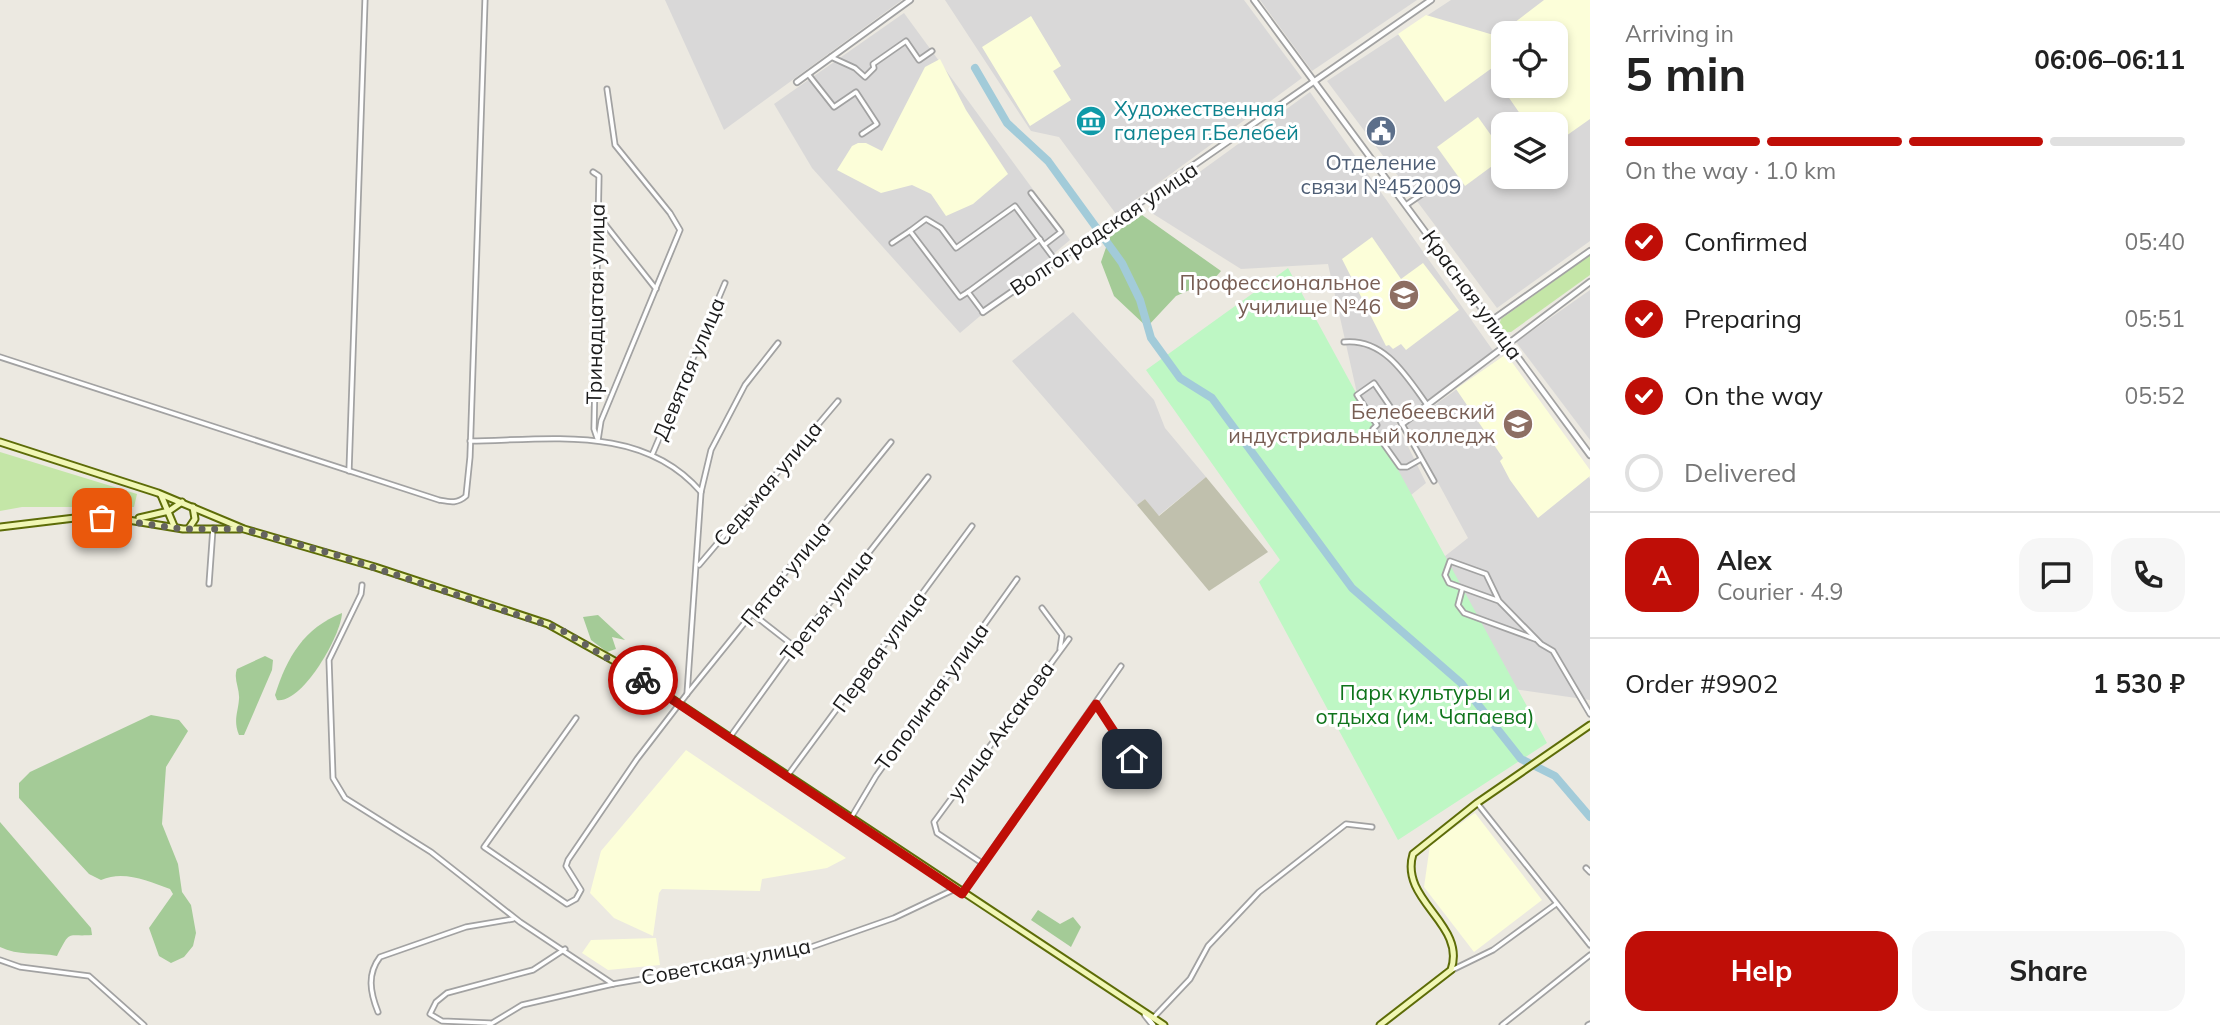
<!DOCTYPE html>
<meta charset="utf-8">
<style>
:root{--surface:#fff;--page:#f6f6f6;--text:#222;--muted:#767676;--line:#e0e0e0;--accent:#bf0e07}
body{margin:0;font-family:Mulish,sans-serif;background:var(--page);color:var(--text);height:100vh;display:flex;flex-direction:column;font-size:26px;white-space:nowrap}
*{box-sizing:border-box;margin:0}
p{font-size:23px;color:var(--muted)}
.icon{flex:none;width:38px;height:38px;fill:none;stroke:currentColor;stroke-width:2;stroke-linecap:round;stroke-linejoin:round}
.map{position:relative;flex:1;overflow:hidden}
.details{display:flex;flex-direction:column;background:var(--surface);width:630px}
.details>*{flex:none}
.buttons{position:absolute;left:1491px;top:21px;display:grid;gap:14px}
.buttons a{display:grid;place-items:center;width:77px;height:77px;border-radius:14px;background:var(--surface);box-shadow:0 4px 10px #0003;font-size:35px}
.pin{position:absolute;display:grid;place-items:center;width:60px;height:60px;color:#fff;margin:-30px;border-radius:14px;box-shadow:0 4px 10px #0006}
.courier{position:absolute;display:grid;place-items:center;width:70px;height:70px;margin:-35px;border:5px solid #bf0e07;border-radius:50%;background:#fff;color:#222;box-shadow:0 2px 9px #0007}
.headline em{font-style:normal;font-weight:700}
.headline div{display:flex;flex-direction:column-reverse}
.headline{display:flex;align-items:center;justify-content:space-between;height:119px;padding:0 35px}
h1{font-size:46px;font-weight:700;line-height:52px}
.bar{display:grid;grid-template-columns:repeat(4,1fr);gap:10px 7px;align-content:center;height:84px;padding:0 35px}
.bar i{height:9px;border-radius:5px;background:var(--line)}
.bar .active{background:var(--accent)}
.bar p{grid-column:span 4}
.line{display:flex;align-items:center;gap:18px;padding:0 35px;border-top:2px solid var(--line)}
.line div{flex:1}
.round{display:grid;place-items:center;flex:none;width:74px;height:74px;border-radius:21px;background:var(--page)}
ol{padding:0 35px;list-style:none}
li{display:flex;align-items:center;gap:21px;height:77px}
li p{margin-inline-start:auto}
li .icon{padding:7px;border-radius:50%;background:var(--accent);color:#fff;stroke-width:4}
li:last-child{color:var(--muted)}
li i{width:38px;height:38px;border:4px solid var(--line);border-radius:50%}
.action{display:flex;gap:14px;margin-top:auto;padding:14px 35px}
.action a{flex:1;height:80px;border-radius:21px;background:var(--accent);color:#fff;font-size:28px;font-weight:700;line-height:80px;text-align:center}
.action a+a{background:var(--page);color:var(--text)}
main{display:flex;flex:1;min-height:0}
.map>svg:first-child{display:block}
.residential{fill:#d9d8d8;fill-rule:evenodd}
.education{fill:#fcfed9}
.construction{fill:#c0c0ad}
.grass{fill:#c4e6a7}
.forest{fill:#a4cb97}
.park{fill:#bef7c4}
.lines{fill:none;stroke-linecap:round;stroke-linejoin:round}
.river{stroke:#a2cbd9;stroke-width:8}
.minor-casing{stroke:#a2a2a2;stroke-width:7}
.tertiary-casing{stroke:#a2a2a2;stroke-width:8}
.secondary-casing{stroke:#5d6c08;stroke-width:9}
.minor{stroke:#fff;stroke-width:3.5}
.tertiary{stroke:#fff;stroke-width:4.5}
.secondary{stroke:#f1f7b5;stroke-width:5}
.done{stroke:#646360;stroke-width:7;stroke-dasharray:0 12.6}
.route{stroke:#bf0e07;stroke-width:9}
.labels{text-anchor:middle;stroke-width:6;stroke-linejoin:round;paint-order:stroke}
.culture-label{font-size:21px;fill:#0d838f;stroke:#fff;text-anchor:start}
.service-label{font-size:21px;fill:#4e5e75;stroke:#fff}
.street-label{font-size:21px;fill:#1b1b1b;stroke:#fff}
.education-label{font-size:21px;fill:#785e54;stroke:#fff;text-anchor:end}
.park-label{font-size:21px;fill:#0f741b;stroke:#fff}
</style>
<main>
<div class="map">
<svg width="1590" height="1025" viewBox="0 0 1590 1025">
<rect width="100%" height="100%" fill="#ece9e1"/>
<!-- residential -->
<g class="residential">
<path d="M 665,0 L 902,0 L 724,130 Z"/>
<path d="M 945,0 L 1244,0 L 1302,78 L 1116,214 L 1059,137 L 1031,131 Z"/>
<path d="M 1260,0 L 1417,0 L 1312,71 Z"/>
<path d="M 1451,0 L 1590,0 L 1590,241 L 1497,308 L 1327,81 ZM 1503,33 L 1556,33 L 1556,86 L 1503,86 ZM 1503,124 L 1556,124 L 1556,177 L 1503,177 Z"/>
<path d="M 904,13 L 1070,240 L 960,333 L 812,168 L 774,104 Z"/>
<path d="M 1310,92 L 1494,352 L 1396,422 L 1426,483 L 1391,511 L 1378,487 L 1328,264 L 1241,269 L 1147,210 Z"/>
<path d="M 1590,290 L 1590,440 L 1516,342 Z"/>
<path d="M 1073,312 L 1154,400 L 1165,428 L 1206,477 L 1158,516 L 1145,499 L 1137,505 L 1012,361 Z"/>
<path d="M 1503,356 L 1590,479 L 1590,700 L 1506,688 L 1435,564 L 1468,538 L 1407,425 Z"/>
</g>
<!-- education -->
<g class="education">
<path d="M 1544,0 L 1590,0 L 1590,119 L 1556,143 L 1556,124 L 1527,124 L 1492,73 L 1503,64 L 1503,86 L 1556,86 L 1556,33 L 1503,33 L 1503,60 L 1445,102 L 1398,34 L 1426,15 L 1497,36 Z"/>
<path d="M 1031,16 L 1061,66 L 1053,71 L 1071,100 L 1030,126 L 982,47 Z"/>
<path d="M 940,59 L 966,110 L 1008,174 L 973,204 L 946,216 L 931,194 L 912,185 L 881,193 L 837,170 L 852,146 L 858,143 L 866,143 L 882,151 L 925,67 Z"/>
<path d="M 1478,117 L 1503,152 L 1503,158 L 1465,186 L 1437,147 Z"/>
<path d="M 1372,237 L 1401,279 L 1423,263 L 1459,310 L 1406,350 L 1401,344 L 1393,349 L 1389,345 L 1386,346 L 1342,259 Z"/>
<path d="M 1506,354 L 1590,470 L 1590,476 L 1538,518 L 1510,480 L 1500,461 L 1503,458 L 1456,389 Z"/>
<path d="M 686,750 L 846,858 L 827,868 L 762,879 L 760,891 L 662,889 L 659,893 L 653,936 L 614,918 L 590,893 L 601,851 Z"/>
<path d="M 1475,813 L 1542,900 L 1474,952 L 1424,887 L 1430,845 Z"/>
<path d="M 656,938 L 660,965 L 608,970 L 582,953 L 591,940 Z"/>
</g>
<!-- construction -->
<path class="construction" d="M 1206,477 L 1268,552 L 1209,591 L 1137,505 L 1145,499 L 1159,516 Z"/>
<!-- grass -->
<g class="grass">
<path d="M 1590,255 L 1590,275 L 1511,332 L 1503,332 L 1499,325 L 1501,319 Z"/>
<path d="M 0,452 L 137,494 L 134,507 L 22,507 L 0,511 Z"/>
</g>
<!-- forest -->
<g class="forest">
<path d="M 1142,215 L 1221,271 L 1214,279 L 1176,296 L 1147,327 L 1114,296 L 1101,262 L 1110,236 Z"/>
<path d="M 342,613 C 341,636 302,704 277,700 L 275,695 C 287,657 304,628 342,613 Z"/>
<path d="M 598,615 L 625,640 L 612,637 L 616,649 L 607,652 L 591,640 L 583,617 Z"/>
<path d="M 265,656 L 273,660 L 272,670 L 244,735 L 239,735 C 233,720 238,713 239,699 C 240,689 233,679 237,669 Z"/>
<path d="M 151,715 L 179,720 L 188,731 L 166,767 L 162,824 L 178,864 L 182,892 L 191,905 L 196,933 L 193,946 L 184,957 L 171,963 L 159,956 L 149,928 L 173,894 L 170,889 C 147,881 124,870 101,880 L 89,874 L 19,798 L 19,783 L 30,772 Z"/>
<path d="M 0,822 L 91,928 L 92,935 C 66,937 71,929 57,956 C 38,952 18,956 0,947 Z"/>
<path d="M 1038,910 L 1060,924 L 1073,917 L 1081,927 L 1071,947 L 1031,920 Z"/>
</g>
<!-- park -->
<path class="park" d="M 1288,268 L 1547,743 L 1398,840 L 1259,582 L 1280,560 L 1146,370 Z"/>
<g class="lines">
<!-- river -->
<path class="river" d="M 975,68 L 1007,123 L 1048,161 L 1122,263 L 1140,300 L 1151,338 L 1180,378 L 1212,398 L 1352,588 L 1461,683 L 1521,759 L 1555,776 L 1590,817"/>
<!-- minor casing -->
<g class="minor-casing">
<g id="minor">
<path d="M 831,57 L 855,68 L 865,77 L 874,68 L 873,64 L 906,41 L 919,60 L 932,51"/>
<path d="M 808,74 L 834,107 L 856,92 L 877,124 L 862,134"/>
<path d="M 593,172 L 599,176 L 594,429 L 597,438"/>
<path d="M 1031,193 L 1061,232 L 1044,245"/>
<path d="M 1406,205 L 1435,185"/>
<path d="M 599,222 L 604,223 L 656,289"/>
<path d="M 910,231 L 926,219 L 941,228 L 956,248 L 1015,206 L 1055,260"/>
<path d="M 892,243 L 910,231 L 960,297 L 968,292 L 983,312"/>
<path d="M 968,292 L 1040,239"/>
<path d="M 1344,342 C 1385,338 1407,377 1428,406"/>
<path d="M 0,357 L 439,500 C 450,502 457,504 466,496 L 470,457 L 485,0"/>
<path d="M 598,440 L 601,421 L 680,230 L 670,213 L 615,145 L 607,89"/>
<path d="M 470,441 C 550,440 643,424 701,492"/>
<path d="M 652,455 L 725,283"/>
<path d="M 1421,459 L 1407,467 L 1400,467 L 1373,429 L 1377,425 L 1357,395 L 1374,383 L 1402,424 L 1434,481"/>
<path d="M 349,471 L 365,0"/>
<path d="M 699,565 L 838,401"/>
<path d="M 209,584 L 213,528"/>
<path d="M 362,585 L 361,594 L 329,660 L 333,778 L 345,798 L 431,852 L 520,922 L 613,984"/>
<path d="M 1462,590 L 1458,605 L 1464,613 L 1535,639"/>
<path d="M 1499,601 L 1449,583 L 1445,575 L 1450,561 L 1486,574 L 1499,601 L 1541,644 L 1553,651 L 1590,714"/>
<path d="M 1042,608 L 1062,635 L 1060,649"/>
<path d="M 754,615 L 795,647"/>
<path d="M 687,694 L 701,492 L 711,450 L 745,385 L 778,343"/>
<path d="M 1096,704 L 1132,759"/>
<path d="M 576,718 L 484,847 L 567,904 L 576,899 L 581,890 L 566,866 L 568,860 L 637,759 L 687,694 L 891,442"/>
<path d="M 730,737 L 795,647 L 928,477"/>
<path d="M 788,775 L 972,526"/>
<path d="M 1477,803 L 1590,945"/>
<path d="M 851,818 L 876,776 L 1017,579"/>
<path d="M 982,863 L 937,833 L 934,822 L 1069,639"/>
<path d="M 1586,868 L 1590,872"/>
<path d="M 963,891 L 1121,666"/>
<path d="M 0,960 L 20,967 L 89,976 L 144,1025"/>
<path d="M 1452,970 L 1493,950 L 1556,904"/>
<path d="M 378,1012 C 370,992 367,974 380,957 L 466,927 L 513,919"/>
<path d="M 1153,1018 L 1190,979 L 1208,946 L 1259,892 L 1346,824 L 1372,827"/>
<path d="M 490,1023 L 442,1021 L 430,1014 L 436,1002 L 447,993 L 533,970 L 565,949"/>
<path d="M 489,1025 L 522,1005 L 613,984 L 794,953 L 894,918 L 955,889"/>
<path d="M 1502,1025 L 1590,955"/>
<path d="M 1588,1025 L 1590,1024"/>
</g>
</g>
<!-- tertiary casing -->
<g class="tertiary-casing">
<g id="tertiary">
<path d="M 1254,0 L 1590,455"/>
<path d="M 797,82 L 910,0"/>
<path d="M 983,312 L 1431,0"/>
<path d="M 1491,321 L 1590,251"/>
<path d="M 1402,424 L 1590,282"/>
<path d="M 1145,1015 L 1153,1025"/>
</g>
</g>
<!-- secondary casing -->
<g class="secondary-casing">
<g id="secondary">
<path d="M 0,442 L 158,493 L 244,529 L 375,567 L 548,624 L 618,663 L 1164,1025"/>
<path d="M 161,495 L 174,526"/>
<path d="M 139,518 L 169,511 L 182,502"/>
<path d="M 0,527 L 83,517 L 122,519 L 183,529 L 240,529"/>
<path d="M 189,528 L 195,519 L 193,507"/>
<path d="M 1380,1025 L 1451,970 C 1467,924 1399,901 1413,854 L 1477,803 L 1590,725"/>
</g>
</g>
<!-- minor -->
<use href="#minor" class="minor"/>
<!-- tertiary -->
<use href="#tertiary" class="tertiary"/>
<!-- secondary -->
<use href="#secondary" class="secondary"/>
</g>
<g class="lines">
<!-- done -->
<path class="done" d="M 102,518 L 183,529 L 244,529 L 336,555 L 560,629 L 643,680"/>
<!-- route -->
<path class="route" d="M 643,680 L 962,894 L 1096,704 L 1132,759"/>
</g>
<!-- icons -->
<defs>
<g id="museum-disc" transform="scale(1.575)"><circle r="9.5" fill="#0f9aa8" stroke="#fff"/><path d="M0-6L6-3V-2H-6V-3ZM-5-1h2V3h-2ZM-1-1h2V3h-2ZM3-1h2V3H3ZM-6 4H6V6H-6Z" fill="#fff"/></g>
<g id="civic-disc" transform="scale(1.575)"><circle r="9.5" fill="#5c6f8a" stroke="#fff"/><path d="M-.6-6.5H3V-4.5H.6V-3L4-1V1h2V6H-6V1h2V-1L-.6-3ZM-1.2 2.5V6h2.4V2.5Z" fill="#fff"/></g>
<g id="university-disc" transform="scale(1.575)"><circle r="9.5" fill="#8d6e63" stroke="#fff"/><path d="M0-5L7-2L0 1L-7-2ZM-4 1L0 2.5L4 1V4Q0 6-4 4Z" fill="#fff"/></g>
</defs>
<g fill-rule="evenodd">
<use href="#museum-disc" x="1091" y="121"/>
<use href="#civic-disc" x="1381" y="131"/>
<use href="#university-disc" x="1404" y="295"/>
<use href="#university-disc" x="1518" y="424"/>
</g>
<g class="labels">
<!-- culture labels -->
<g class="culture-label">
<text x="1114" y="116">Художественная<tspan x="1114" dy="24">галерея г.Белебей</tspan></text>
</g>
<!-- service labels -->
<g class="service-label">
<text x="1381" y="170">Отделение<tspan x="1381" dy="24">связи №452009</tspan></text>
</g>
<!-- street labels -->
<g class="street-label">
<text transform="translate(1104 229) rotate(-34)" y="7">Волгоградская улица</text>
<text transform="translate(1472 295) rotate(54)" y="7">Красная улица</text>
<text transform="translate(596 304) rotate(-89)" y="7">Тринадцатая улица</text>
<text transform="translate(689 369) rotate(-67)" y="7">Девятая улица</text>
<text transform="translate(768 484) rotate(-50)" y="7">Седьмая улица</text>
<text transform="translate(786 574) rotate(-51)" y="7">Пятая улица</text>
<text transform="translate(827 606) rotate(-52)" y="7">Третья улица</text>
<text transform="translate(880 652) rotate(-54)" y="7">Первая улица</text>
<text transform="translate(932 697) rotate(-54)" y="7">Тополиная улица</text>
<text transform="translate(1001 731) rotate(-54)" y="7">улица Аксакова</text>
<text transform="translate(726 962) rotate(-11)" y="7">Советская улица</text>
</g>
<!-- education labels -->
<g class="education-label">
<text x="1381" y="290">Профессиональное<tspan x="1381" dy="24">училище №46</tspan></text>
<text x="1495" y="419">Белебеевский<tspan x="1495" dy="24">индустриальный колледж</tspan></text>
</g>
<!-- park labels -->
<g class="park-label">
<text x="1425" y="700">Парк культуры и<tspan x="1425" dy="24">отдыха (им. Чапаева)</tspan></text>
</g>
</g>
</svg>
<div class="buttons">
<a><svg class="icon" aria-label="locate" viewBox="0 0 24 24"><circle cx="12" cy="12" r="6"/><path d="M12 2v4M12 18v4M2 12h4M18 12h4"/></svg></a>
<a><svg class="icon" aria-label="layers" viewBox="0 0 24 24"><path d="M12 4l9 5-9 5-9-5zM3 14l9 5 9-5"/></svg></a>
</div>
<div class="pin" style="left:102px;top:518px;background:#ea580c"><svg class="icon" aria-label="bag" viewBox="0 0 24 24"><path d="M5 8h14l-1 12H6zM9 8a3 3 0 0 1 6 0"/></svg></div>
<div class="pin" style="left:1132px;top:759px;background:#1f2937"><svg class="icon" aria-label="home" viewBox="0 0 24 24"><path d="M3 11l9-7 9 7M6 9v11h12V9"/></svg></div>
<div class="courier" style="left:643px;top:680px"><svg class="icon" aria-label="bike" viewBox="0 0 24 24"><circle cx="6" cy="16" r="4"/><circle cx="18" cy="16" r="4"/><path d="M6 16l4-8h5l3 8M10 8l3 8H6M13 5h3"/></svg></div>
</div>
<section class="details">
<div class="headline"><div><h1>5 min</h1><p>Arriving in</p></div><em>06:06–06:11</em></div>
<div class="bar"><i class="active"></i><i class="active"></i><i class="active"></i><i></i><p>On the way · 1.0 km</p></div>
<ol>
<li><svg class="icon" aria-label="check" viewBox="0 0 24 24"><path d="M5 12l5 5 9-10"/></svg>Confirmed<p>05:40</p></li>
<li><svg class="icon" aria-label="check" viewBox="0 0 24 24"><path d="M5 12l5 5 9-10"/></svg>Preparing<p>05:51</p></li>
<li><svg class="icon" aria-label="check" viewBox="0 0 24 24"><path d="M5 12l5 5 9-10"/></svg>On the way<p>05:52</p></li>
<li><i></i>Delivered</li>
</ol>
<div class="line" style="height:126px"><b class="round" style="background:var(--accent);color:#fff">A</b><div><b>Alex</b><p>Courier · 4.9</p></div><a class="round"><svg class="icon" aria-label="chat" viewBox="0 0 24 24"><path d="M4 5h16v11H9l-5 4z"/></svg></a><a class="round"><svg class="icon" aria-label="phone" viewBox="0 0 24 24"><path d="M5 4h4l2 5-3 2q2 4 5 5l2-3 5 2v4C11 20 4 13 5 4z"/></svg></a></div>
<div class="line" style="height:91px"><div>Order #9902</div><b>1 530 ₽</b></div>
<div class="action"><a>Help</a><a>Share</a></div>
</section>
</main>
